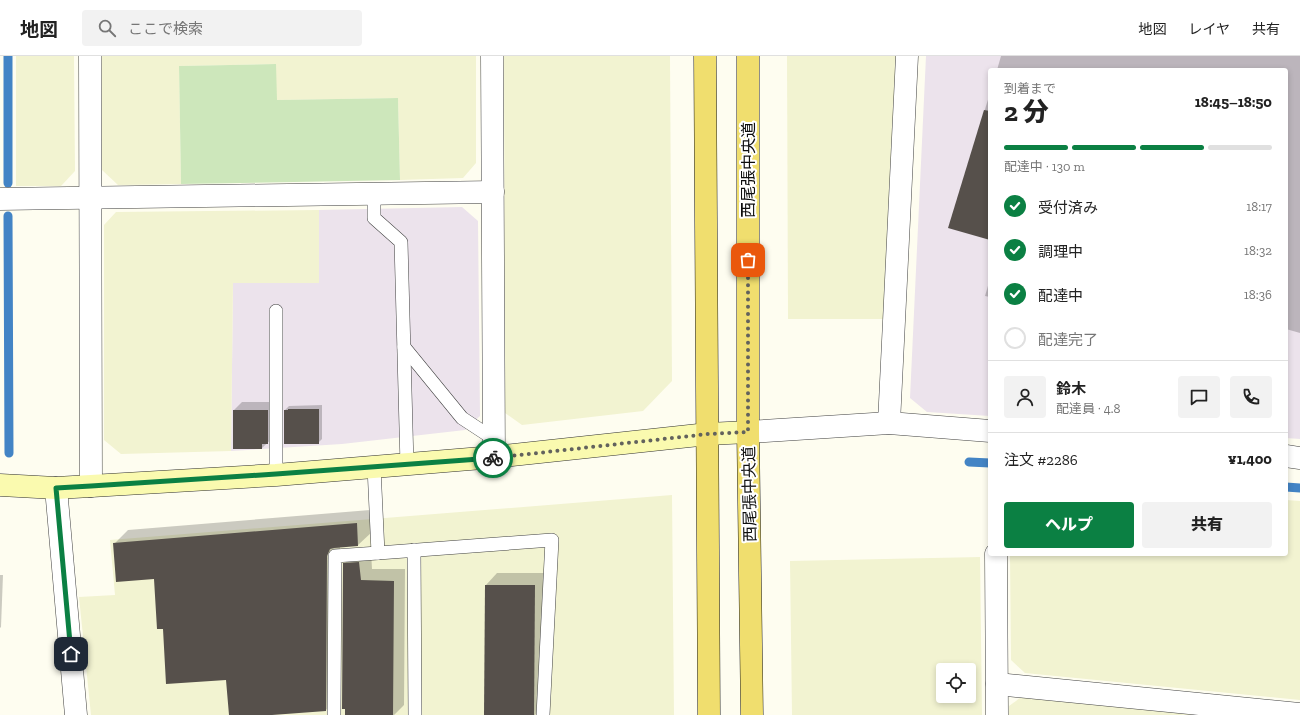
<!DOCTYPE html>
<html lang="ja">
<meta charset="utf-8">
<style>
:root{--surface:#fff;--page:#f2f2f2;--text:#222;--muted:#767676;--line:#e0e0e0;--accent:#0b8043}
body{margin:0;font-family:"Zilla Slab","Noto Sans JP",serif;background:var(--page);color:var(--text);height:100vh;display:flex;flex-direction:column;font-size:15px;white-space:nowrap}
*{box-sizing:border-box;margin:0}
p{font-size:13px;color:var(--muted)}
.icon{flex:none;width:22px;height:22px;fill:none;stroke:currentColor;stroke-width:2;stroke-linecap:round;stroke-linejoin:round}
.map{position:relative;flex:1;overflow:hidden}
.drawer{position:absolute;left:988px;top:12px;width:300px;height:488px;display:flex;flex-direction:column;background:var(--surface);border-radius:4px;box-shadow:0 2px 6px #0003}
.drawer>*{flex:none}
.fabs{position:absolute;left:936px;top:607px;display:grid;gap:8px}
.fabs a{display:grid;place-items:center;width:40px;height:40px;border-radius:4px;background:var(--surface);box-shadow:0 2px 6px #0003;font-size:20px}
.pin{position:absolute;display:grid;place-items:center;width:34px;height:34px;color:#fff;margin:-17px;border-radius:8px;box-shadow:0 2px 6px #0006}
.courier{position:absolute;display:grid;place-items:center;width:40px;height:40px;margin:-20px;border:3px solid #0b8043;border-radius:50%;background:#fff;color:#222;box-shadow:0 1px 5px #0007}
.head em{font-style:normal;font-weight:800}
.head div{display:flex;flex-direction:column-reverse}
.head{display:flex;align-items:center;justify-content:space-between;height:68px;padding:0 16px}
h1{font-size:26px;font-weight:800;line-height:30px}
.bar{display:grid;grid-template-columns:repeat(4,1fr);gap:6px 4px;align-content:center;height:48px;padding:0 16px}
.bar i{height:5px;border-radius:3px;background:var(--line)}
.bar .current{background:var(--accent)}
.bar p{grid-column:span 4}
.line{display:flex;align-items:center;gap:10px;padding:0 16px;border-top:1px solid var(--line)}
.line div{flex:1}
.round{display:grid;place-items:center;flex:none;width:42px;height:42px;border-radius:4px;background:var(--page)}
ol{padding:0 16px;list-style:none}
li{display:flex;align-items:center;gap:12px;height:44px}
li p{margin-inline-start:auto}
li .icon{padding:4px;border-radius:50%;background:var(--accent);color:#fff;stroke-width:4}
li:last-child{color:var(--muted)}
li i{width:22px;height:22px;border:2px solid var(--line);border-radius:50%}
.action{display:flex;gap:8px;margin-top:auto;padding:8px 16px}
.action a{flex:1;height:46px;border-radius:4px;background:var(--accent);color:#fff;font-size:16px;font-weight:800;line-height:46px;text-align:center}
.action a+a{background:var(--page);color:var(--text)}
header{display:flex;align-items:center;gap:24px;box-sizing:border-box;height:56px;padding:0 20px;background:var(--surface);border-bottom:1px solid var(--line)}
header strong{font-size:19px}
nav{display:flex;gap:22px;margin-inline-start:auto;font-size:14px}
.search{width:280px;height:36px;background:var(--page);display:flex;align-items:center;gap:10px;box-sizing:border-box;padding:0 14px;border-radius:4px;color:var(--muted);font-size:15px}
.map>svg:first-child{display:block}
.industrial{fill:#ece3ec}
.farmland{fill:#f2f3d1;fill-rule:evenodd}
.green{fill:#cde7bb}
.shadow{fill:#0003}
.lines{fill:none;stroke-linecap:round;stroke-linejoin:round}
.stream{stroke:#4384c5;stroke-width:9}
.building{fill:#56504b}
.lane-casing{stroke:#414141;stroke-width:14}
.street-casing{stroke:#414141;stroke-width:23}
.secondary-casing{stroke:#303030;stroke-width:23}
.primary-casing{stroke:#1f1f1f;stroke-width:23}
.lane{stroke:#fff;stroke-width:13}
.street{stroke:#fff;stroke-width:22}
.secondary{stroke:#fafaaf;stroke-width:22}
.primary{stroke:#f0de6e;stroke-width:22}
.done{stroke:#62625d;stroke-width:4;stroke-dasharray:0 7.2}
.route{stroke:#0b8043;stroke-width:5}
.labels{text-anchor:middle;stroke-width:4;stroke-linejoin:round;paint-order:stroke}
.street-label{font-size:16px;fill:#0e0e0e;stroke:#fff}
</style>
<header>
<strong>地図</strong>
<div class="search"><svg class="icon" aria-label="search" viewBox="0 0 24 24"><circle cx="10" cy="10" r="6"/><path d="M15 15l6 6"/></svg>ここで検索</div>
<nav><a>地図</a><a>レイヤ</a><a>共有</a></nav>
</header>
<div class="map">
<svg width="1300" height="659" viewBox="0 0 1300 659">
<rect width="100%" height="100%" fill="#fefdf0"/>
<!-- industrial -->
<g class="industrial">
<path d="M 926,0 L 1300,0 L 1300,383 L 1286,382 L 1286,14 L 990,14 L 990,360 L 927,356 L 910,342 Z"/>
<path d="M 462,151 L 478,165 L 480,360 L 465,374 L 342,388 L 231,395 L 233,227 L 319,227 L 319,154 Z"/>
</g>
<!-- farmland -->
<g class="farmland">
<path d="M 16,0 L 74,0 L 75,115 L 61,130 L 16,130 Z"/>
<path d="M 102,0 L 476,0 L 476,107 L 463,122 L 400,124 L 398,42 L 276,44 L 276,8 L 179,10 L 181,128 L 118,129 L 102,114 Z"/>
<path d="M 504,0 L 670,0 L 672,325 L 643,355 L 522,369 L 505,357 Z"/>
<path d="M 787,0 L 897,0 L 886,263 L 788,263 Z"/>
<path d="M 319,154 L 319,227 L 233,227 L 231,395 L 121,398 L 104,384 L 104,169 L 116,156 Z"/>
<path d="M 672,439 L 674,659 L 91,659 L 79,541 L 115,539 L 110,484 Z"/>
<path d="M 1286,444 L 1300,445 L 1300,644 L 1025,617 L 1011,604 L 1010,498 L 1286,498 Z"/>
<path d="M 980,501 L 982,659 L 792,659 L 790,505 ZM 943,614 L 969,614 L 969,640 L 943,640 Z"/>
<path d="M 1024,639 L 1210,659 L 1009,659 L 1009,650 Z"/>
</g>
<!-- green -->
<path class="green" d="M 276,8 L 277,44 L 398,42 L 400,124 L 181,128 L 179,10 Z"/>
<!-- shadow -->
<g class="shadow">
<path d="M 1001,0 L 1300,0 L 1300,277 L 1286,273 L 1286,14 L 997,14 Z"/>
<path d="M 990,37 L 990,183 L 949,171 Z"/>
<path d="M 990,223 L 990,241 L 985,240 Z"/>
<path d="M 242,346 L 276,346 L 276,379 L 262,392 L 234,354 Z"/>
<path d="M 322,349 L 322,383 L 318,387 L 285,354 L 289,350 Z"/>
<path d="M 370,454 L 372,476 L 358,489 L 340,491 L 339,640 L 326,654 L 259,659 L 230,659 L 227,623 L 164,572 L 154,521 L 114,488 L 128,474 Z"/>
<path d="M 371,495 L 372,513 L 405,513 L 404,649 L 394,659 L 346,659 L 344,508 L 356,496 Z"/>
<path d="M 497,517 L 546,517 L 545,649 L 535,659 L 485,659 L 486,529 Z"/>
<path d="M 0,519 L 3,519 L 1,571 L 0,572 Z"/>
</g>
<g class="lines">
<!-- stream -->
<g class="stream">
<path d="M 8,0 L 8,127"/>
<path d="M 8,160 L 9,397"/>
<path d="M 969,406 L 990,407"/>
<path d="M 1286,431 L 1300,432"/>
</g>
</g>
<!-- building -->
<g class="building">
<path d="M 984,54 L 990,55 L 990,184 L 948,172 Z"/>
<path d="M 288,353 L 319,353 L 319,388 L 284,388 L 284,354 L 288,354 Z"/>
<path d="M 233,354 L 268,354 L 268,388 L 262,388 L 262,393 L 233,393 Z"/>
<path d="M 357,467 L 358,490 L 334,492 L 330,493 L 327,500 L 326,655 L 272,659 L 229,659 L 226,624 L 166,628 L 163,573 L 157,573 L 154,523 L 116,526 L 113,487 Z"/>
<path d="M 359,506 L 361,524 L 394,525 L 393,659 L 345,659 L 345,653 L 342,653 L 343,507 Z"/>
<path d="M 485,529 L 535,529 L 534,659 L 484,659 Z"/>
</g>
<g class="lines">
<!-- lane casing -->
<g class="lane-casing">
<g id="lane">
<path d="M 374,138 L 374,162 L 401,186 L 407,409"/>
<path d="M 276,255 L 276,419"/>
<path d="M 404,291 L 462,362 L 494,383"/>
<path d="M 414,494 L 415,659"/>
<path d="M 378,497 L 552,484 L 543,659"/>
<path d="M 334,659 L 335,500 L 378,497 L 374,411"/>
</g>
</g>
<!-- street casing -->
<g class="street-casing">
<g id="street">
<path d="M 90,0 L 91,430"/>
<path d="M 492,0 L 494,401"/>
<path d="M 0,143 L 493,136"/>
<path d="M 889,367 L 907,0"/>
<path d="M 748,376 L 889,367 L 990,375"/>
<path d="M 1286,400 L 1300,402"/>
<path d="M 56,432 L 76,659"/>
<path d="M 996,498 L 997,659"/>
<path d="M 997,628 L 1300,658"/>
</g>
</g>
<!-- secondary casing -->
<g class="secondary-casing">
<path id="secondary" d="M 0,429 L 56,432 L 91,430 L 276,419 L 494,401 L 708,378 L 748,376"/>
</g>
<!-- primary casing -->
<g class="primary-casing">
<g id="primary">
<path d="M 705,0 L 709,659"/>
<path d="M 748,0 L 748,376 L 752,659"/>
</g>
</g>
<!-- lane -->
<use href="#lane" class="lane"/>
<!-- street -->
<use href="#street" class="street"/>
<!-- secondary -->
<use href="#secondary" class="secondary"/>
<!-- primary -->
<use href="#primary" class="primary"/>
</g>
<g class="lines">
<!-- done -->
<path class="done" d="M 493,402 L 708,378 L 748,376 L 748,204"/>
<!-- route -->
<path class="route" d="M 71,598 L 56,432 L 91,430 L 276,418 L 493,402"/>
</g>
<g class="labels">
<!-- street labels -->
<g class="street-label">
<text transform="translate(748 114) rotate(-90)" y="6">西尾張中央道</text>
<text transform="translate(749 438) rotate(-91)" y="6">西尾張中央道</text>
</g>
</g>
</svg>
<div class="fabs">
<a><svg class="icon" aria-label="locate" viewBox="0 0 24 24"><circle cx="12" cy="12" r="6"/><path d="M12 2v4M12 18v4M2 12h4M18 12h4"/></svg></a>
</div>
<div class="pin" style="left:748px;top:204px;background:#ea580c"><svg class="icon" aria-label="bag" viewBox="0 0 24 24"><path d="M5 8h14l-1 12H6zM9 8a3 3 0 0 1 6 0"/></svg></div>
<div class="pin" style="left:71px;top:598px;background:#1f2937"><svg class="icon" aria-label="home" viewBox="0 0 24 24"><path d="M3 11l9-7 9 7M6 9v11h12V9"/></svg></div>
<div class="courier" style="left:493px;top:402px"><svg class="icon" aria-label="bike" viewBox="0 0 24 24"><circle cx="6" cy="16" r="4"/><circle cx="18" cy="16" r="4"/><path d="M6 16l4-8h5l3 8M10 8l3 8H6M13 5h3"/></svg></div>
<section class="drawer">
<div class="head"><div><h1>2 分</h1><p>到着まで</p></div><em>18:45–18:50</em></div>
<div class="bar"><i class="current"></i><i class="current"></i><i class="current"></i><i></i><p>配達中 · 130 m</p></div>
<ol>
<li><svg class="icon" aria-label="check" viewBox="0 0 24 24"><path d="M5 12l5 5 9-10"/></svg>受付済み<p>18:17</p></li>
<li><svg class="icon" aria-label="check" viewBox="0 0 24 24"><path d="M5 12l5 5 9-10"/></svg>調理中<p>18:32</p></li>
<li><svg class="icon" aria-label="check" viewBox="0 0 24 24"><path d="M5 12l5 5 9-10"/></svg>配達中<p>18:36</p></li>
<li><i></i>配達完了</li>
</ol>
<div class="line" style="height:72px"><a class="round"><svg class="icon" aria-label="person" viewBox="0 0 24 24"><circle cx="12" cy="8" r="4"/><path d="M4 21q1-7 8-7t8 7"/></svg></a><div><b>鈴木</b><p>配達員 · 4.8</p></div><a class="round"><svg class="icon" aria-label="chat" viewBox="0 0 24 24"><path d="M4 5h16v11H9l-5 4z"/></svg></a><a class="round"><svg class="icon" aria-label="phone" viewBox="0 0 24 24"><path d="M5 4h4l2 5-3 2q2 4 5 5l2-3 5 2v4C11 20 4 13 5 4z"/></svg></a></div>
<div class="line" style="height:52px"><div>注文 #2286</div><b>¥1,400</b></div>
<div class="action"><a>ヘルプ</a><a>共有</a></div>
</section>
</div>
